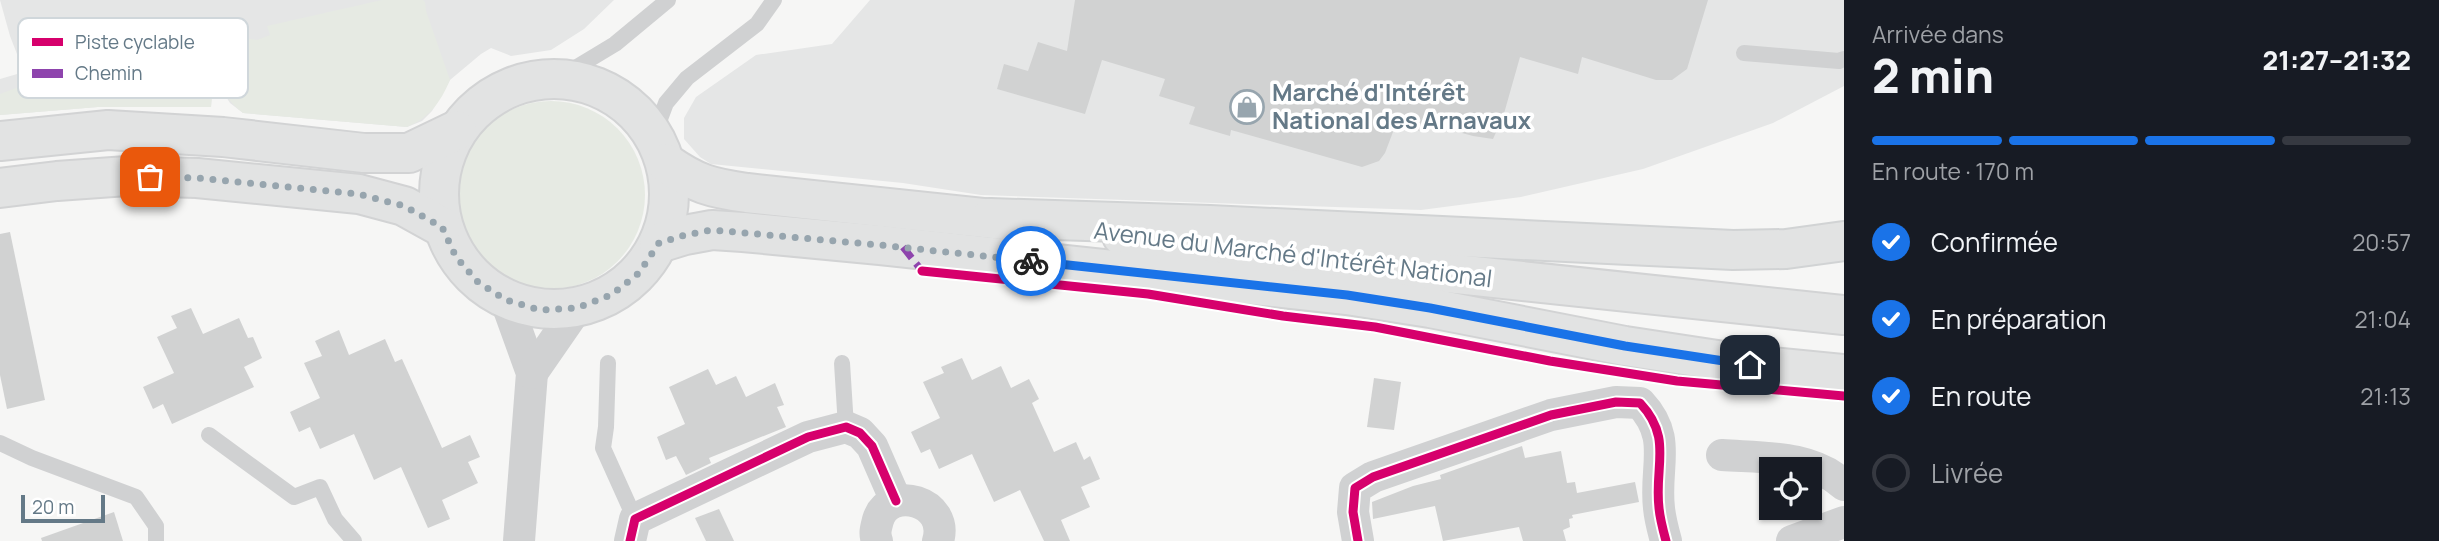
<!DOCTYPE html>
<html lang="fr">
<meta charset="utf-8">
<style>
:root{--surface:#171b24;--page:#20242c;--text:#f1f3f6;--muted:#9ea1a6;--line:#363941;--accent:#1a73e8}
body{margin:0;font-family:Manrope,sans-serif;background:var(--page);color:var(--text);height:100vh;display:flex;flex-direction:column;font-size:26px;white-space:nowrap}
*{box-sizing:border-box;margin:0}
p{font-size:23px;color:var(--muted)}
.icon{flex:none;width:38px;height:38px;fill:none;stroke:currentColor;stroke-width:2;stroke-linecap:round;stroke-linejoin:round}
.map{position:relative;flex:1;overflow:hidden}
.sheet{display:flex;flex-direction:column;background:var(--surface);width:595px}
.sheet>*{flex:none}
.buttons{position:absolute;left:1759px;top:457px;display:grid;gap:14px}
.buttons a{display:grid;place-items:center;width:63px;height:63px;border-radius:0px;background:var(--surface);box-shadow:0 2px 5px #0004;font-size:35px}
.scale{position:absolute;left:21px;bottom:18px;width:84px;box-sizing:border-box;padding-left:7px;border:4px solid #647987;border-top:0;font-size:19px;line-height:24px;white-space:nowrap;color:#647987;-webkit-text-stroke:5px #fff;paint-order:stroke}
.pin{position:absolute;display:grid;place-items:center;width:60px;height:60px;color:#fff;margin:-30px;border-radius:14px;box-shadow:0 4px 10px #0006}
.courier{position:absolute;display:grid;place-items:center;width:70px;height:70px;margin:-35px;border:5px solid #1a73e8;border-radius:50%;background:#fff;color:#222;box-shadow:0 2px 9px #0007}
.head em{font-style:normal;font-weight:800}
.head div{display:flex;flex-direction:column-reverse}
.head{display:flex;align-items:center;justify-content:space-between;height:119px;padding:0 28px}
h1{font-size:46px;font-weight:800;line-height:52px}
.bar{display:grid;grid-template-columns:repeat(4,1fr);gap:10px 7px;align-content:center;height:84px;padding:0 28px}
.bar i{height:9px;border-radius:5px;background:var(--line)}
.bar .selected{background:var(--accent)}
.bar p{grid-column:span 4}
ol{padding:0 28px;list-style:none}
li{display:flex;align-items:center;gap:21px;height:77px}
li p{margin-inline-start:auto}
li .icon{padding:7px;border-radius:50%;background:var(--accent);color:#fff;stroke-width:4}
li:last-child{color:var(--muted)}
li i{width:38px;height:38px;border:4px solid var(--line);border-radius:50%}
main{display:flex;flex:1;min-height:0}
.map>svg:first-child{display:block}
.built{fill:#e5e6e6}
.green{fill:#e6eae3}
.building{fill:#d1d2d2}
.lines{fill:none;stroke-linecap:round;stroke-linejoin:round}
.primary-casing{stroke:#d2d3d4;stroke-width:42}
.motorway-casing{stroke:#d1d3d4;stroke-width:42}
.service{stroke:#d0d1d2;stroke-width:16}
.minor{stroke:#d0d1d2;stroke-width:32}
.primary{stroke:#e2e3e3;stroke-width:38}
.motorway{stroke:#e2e3e3;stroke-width:38}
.quiet{stroke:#8e44ad;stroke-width:7;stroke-dasharray:14 7;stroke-linecap:butt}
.cycleway-casing{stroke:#fff;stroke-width:13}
.cycleway{stroke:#d6006c;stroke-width:9}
.done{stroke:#97a5ae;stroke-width:7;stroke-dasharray:0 12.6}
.route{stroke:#1a73e8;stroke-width:9}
.labels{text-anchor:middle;stroke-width:7;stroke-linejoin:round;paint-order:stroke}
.poi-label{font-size:24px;font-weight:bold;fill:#647987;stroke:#fff;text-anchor:start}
.street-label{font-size:24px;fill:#647987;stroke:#fff}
.key{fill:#fff;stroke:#d0d7db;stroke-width:2}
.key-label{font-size:19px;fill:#647987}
</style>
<main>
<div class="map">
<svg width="1844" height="541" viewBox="0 0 1844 541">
<rect width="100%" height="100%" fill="#f6f6f5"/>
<!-- built -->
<g class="built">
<path d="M 0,0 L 614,0 L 584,29 L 551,50 L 511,56 L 491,48 L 481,54 L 450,80 L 432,111 L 422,121 L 407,127 L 243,113 L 230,103 L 223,92 L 212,95 L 211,107 L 98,107 L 0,115 L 0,79 L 24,72 L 10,36 Z"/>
<path d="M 870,0 L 1844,0 L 1844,86 L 1773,123 L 1643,169 L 1521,197 L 1421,210 L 981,195 L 903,183 L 711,164 L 700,157 L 684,139 L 684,118 L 696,97 L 756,55 L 832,44 Z"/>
</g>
<!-- green -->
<g class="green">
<path d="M 382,0 L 423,0 L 425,2 L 426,11 L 450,80 C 440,103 430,117 407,127 L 243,113 C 219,95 211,65 200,38 L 224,35 L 257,40 L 270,35 L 267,26 Z"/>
<path d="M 187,42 L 192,47 L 212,95 L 211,107 L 98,107 L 0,115 L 0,94 L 94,59 Z"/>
<circle cx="551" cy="195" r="94"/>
</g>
<!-- building -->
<g class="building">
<path d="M 1075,0 L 1708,0 L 1687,69 L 1672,80 L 1656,80 L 1582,57 L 1578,74 L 1520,57 L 1503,117 L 1493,139 L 1473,136 L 1425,123 L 1423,132 L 1396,124 L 1385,153 L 1379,161 L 1362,167 L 1231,130 L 1230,136 L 1189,124 L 1195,107 L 1159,96 L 1165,79 L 1102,60 L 1085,114 L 997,89 L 1004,64 L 1028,71 L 1038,42 L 1067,51 Z"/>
<path d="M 10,232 L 45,400 L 7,409 L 0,375 L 0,234 Z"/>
<path d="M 191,308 L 203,334 L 239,318 L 248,338 L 253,337 L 262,358 L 244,367 L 254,387 L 172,424 L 163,404 L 153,409 L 143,387 L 174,373 L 157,337 L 177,328 L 171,316 Z"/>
<path d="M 339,330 L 349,355 L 385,339 L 395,362 L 402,359 L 442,448 L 470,435 L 480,457 L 468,462 L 478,483 L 442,500 L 450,519 L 428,528 L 401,467 L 374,480 L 354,434 L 320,449 L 310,427 L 299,432 L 290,412 L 320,398 L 304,363 L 322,356 L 315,341 Z"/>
<path d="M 962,358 L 972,380 L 1001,366 L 1011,388 L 1029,379 L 1039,399 L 1032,403 L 1054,452 L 1076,442 L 1084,460 L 1090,456 L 1100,479 L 1081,487 L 1090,507 L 1061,520 L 1070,541 L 1044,541 L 1020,490 L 994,502 L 972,454 L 939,469 L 930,449 L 921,453 L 911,432 L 940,418 L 923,382 L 944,373 L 941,367 Z"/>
<path d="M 708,369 L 716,385 L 736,376 L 746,397 L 775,383 L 784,405 L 777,407 L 786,427 L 709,458 L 711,463 L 686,475 L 676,456 L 666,460 L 657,437 L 685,424 L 669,387 Z"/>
<path d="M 1374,378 L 1401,382 L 1394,430 L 1367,427 Z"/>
<path d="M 1522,446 L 1525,458 L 1561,451 L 1567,483 L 1575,482 L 1577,493 L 1635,482 L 1639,502 L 1572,515 L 1573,518 L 1569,519 L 1570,527 L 1563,530 L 1566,541 L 1523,541 L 1519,527 L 1443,541 L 1435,506 L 1373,519 L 1372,502 L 1413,486 L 1441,479 L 1440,475 Z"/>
<path d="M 719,509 L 734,541 L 706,541 L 695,518 Z"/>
<path d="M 114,512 L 123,541 L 42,541 L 41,538 Z"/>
</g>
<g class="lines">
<!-- primary casing -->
<g class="primary-casing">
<g id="primary">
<circle cx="554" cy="194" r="115"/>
<path d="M 0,141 L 108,130 L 223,137 L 364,153 L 409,153 L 457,130"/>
<path d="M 666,163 C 696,184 711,188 747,193 L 1021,222"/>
<path d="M 0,188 L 57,181 L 127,176 L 197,178 L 359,194 L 404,206 L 442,227"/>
<path d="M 1122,236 L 1209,248 L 1844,315"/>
<path d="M 659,243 L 685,235 L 712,230 L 743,232 L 880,245 L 1347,295 L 1430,308 L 1625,346 L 1750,365 L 1844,374"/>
</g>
</g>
<!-- motorway casing -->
<g class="motorway-casing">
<path id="motorway" d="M 990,218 L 1210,225 L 1733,250 L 1786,249 L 1844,241"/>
</g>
<!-- service -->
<g class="service">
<path d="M 1744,53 L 1839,61 L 1844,59"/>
<path d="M 557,79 L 615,44 L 668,0"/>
<path d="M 654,135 L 666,103 L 687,78 L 757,24 L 774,0"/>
<path d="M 608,363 L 606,427 L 603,448 L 635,519"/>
<path d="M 842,363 L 846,427"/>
<path d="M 209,435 L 294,497 L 320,487 L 335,519 L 354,541"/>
<path d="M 0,443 L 32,458 L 136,497 L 156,526 L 156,541"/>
</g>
<!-- minor -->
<g class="minor">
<path d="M 506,301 L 532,373 L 519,541"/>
<path d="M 532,373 L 577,308"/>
<path d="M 1722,455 C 1764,458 1811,455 1844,485"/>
<path d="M 630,541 L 635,519 L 808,437 L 846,427 L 860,433 L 872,446 L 896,501"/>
<path d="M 877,541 C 874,533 876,528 878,520 C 889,484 950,501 938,541"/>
<path d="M 1358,541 L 1353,512 L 1355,488 L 1373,477 L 1551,415 L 1616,402 L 1640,403 C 1673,438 1654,466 1659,508 C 1660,519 1663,530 1666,541"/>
<path d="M 1792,541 L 1844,522"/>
</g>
<!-- primary -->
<use href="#primary" class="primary"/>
<!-- motorway -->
<use href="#motorway" class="motorway"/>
<!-- quiet -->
<path class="quiet" d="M 903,247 L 922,271 L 926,272"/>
<!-- cycleway casing -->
<g class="cycleway-casing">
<g id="cycleway">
<path d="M 922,271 L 1148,294 L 1283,316 L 1375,327 L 1550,361 L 1677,381 L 1844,396"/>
<path d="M 630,541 L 635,519 L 808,437 L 846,427 L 860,433 L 872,446 L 896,501"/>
<path d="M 1358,541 L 1353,512 L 1355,488 L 1373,477 L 1551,415 L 1616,402 L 1640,403 C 1673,438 1654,466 1659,508 C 1660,519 1663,530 1666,541"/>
</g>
</g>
<!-- cycleway -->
<use href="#cycleway" class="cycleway"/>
</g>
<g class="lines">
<!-- done -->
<path class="done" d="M 150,177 L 197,178 L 359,194 L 404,206 L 442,227 L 456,257 L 478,282 L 506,300 L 540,310 L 577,308 L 611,295 L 639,273 L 659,243 L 685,235 L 712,230 L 880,245 L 1031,261"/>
<!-- route -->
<path class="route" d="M 1031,261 L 1347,295 L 1430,308 L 1625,346 L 1750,365"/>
</g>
<!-- icons -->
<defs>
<g id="shop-ring" transform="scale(1.75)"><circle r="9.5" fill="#fff" stroke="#97a5ae" stroke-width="1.5"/><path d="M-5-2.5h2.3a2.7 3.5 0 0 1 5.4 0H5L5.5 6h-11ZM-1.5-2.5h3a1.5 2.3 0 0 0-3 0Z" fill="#97a5ae"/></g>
</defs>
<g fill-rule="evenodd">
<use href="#shop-ring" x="1247" y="107"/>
</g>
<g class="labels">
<!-- poi labels -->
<g class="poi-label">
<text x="1272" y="101">Marché d'Intérêt<tspan x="1272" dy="28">National des Arnavaux</tspan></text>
</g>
<!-- street labels -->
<g class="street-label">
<text transform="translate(1293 255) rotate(7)" y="8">Avenue du Marché d'Intérêt National</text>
</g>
</g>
<!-- legend -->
<rect x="18" y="18" width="230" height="80" rx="10" class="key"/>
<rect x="32" y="38" width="31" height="8" fill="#d6006c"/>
<rect x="32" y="69" width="31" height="9" fill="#8e44ad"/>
<g class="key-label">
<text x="75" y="49">Piste cyclable</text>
<text x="75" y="80">Chemin</text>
</g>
</svg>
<div class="buttons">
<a><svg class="icon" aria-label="locate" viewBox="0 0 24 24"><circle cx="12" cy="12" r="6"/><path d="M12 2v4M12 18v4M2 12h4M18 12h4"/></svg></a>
</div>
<div class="scale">20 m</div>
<div class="pin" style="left:150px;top:177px;background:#ea580c"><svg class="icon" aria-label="bag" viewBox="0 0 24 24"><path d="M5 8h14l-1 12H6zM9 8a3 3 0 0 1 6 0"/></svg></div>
<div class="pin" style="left:1750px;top:365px;background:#1f2937"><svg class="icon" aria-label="home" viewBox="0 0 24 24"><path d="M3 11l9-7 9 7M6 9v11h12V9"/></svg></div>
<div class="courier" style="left:1031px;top:261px"><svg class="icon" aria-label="bike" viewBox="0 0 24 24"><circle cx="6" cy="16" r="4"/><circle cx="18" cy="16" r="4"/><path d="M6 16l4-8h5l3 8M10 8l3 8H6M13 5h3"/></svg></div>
</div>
<section class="sheet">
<div class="head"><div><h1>2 min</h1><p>Arrivée dans</p></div><em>21:27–21:32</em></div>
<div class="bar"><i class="selected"></i><i class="selected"></i><i class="selected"></i><i></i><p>En route · 170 m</p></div>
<ol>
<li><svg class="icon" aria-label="check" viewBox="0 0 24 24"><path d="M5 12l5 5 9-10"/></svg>Confirmée<p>20:57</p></li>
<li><svg class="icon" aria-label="check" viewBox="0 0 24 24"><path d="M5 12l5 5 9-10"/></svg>En préparation<p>21:04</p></li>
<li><svg class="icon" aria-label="check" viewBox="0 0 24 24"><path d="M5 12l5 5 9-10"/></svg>En route<p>21:13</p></li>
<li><i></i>Livrée</li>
</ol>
</section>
</main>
